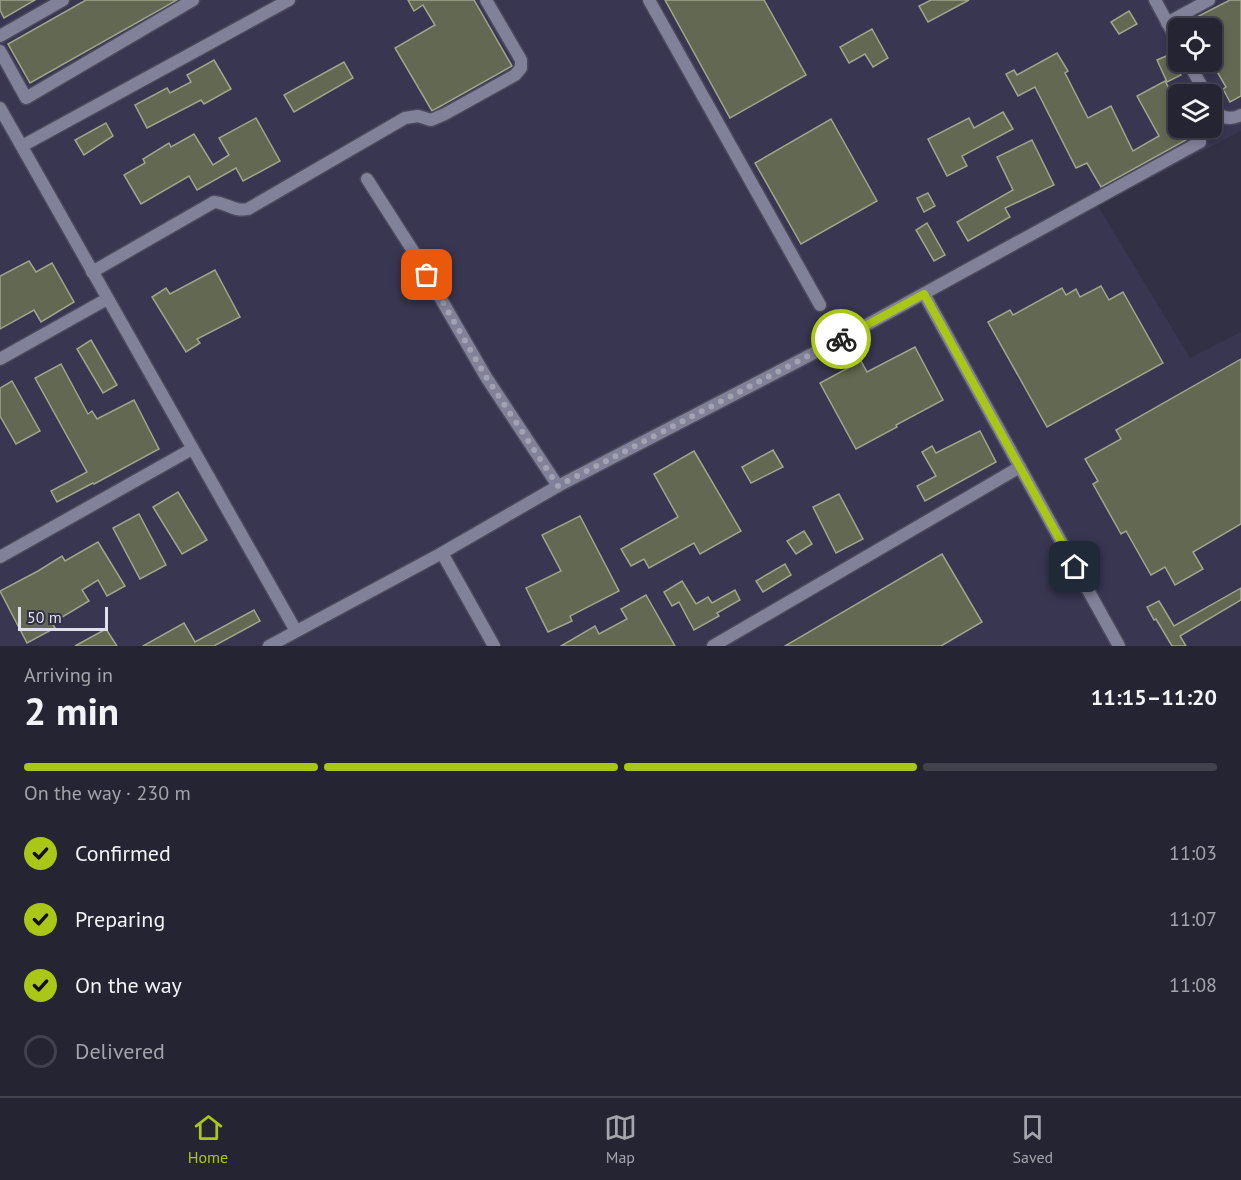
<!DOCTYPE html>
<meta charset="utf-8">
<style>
:root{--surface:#252433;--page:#2d2c3b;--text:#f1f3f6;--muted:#a3a4ac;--line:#42414e;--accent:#aac717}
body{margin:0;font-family:"PT Sans",sans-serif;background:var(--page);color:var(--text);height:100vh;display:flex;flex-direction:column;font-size:22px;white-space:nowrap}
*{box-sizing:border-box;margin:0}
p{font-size:20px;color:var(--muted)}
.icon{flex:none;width:33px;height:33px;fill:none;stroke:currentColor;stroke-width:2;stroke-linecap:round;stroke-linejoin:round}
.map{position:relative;height:646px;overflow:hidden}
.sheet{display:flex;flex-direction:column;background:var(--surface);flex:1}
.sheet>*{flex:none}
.tools{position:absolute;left:1168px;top:18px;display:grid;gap:12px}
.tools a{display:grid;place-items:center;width:54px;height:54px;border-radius:9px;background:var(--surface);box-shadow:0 3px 9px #0003,0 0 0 2px var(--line);font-size:30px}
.scale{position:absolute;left:18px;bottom:15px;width:90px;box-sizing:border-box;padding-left:6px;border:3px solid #dfdfed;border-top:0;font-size:16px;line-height:21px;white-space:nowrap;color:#dfdfed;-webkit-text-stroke:4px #313044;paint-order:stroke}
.pin{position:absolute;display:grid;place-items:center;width:51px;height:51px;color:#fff;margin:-26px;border-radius:12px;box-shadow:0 3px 9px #0006}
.courier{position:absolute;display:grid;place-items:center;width:60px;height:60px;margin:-30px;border:4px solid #aac717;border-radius:50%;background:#fff;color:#222;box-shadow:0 2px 8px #0007}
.headline em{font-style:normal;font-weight:700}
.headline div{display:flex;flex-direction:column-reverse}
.headline{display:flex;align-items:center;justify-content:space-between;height:102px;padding:0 24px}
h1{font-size:39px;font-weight:700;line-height:45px}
.bar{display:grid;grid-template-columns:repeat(4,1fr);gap:9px 6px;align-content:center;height:72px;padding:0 24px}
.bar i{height:8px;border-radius:4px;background:var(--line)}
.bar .active{background:var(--accent)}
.bar p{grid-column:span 4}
ol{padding:0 24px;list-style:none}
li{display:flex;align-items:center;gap:18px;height:66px}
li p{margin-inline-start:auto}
li .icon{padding:6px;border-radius:50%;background:var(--accent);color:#111;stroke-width:4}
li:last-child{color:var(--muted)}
li i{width:33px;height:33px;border:3px solid var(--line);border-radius:50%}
.menu{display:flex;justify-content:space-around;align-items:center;height:84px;border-top:2px solid var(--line);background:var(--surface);font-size:16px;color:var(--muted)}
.menu a{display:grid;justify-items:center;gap:3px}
.menu .active{color:var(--accent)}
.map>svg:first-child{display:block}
.built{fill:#383651;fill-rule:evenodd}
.building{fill:#626851;stroke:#9fa68c;stroke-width:1.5}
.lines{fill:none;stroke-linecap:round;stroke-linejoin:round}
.minor-casing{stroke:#4c4b5d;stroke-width:15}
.minor{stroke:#82819a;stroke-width:12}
.done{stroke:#a2a2b2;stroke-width:6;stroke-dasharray:0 10.8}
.route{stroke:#aac717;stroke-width:8}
</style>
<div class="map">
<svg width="1241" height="646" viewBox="0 0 1241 646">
<rect width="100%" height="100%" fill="#313044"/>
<!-- built -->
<path class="built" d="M 0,0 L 1241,0 L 1241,131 L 1098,206 L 1190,358 L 1241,332 L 1241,646 L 0,646 ZM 1179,28 L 1212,28 L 1212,62 L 1179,62 ZM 1179,94 L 1212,94 L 1212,128 L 1179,128 Z"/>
<!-- building -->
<g class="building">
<path d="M 0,0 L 35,0 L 4,18 L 0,10 Z"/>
<path d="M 86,0 L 177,0 L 30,83 L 8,44 Z"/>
<path d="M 408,0 L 474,0 L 512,66 L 432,111 L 395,48 L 435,25 L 423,5 L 414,11 Z"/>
<path d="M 665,0 L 764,0 L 806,75 L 730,118 Z"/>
<path d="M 931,0 L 969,0 L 928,22 L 919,6 Z"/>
<path d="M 1230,0 L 1241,0 L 1241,96 L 1230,102 L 1223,89 L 1226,87 L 1212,63 L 1212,28 L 1188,28 L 1185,23 Z"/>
<path d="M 1129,11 L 1137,24 L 1119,34 L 1111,22 Z"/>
<path d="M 872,29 L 888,58 L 873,67 L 865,54 L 849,63 L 840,47 Z"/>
<path d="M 1057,53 L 1068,71 L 1065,73 L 1088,118 L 1111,106 L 1133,151 L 1159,136 L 1137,96 L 1165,81 L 1179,106 L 1179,128 L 1191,128 L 1195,135 L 1101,187 L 1087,163 L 1076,168 L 1035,87 L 1018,96 L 1006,74 L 1014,70 L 1017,75 Z"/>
<path d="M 1171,54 L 1181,75 L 1167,82 L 1157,60 Z"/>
<path d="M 214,60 L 231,89 L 204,104 L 201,100 L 147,128 L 135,105 L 167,88 L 170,93 L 191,82 L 187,75 Z"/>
<path d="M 344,62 L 353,78 L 294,112 L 284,95 Z"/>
<path d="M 1003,112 L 1013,129 L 962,156 L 967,166 L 947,176 L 928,139 L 969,118 L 974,128 Z"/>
<path d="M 256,118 L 280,161 L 243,181 L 236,168 L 197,190 L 189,176 L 141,204 L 124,175 L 145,163 L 143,159 L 169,143 L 171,147 L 194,134 L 213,165 L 229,155 L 219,138 Z"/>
<path d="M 831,119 L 877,201 L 801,244 L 755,163 Z"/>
<path d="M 106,123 L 113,136 L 84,155 L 75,140 Z"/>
<path d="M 1032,140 L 1054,185 L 1005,208 L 1010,217 L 968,241 L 957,222 L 1013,190 L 997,157 Z"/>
<path d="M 928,193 L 935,206 L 924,212 L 917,198 Z"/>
<path d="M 927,223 L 945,255 L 934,261 L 916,230 Z"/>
<path d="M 29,261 L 36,272 L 52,263 L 74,302 L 41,322 L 34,310 L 0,329 L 0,276 Z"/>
<path d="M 215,270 L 240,317 L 197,339 L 200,343 L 186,352 L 152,297 L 166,288 L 170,294 Z"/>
<path d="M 1101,286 L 1109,300 L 1123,292 L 1163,363 L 1047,427 L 988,322 L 1010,310 L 1013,315 L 1062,288 L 1066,295 L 1076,289 L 1080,297 Z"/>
<path d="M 91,340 L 117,385 L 103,393 L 77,349 Z"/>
<path d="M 915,347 L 943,400 L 896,425 L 897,427 L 856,449 L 820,383 L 861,361 L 867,372 Z"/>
<path d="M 1241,359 L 1241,524 L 1193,552 L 1203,569 L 1175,585 L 1165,567 L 1151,575 L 1126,531 L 1121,534 L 1093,484 L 1098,481 L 1085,459 L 1121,439 L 1116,430 Z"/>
<path d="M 61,364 L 88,414 L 92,411 L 97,419 L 134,400 L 159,449 L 94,484 L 93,483 L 57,502 L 51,491 L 87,472 L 35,378 Z"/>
<path d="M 12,381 L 40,431 L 16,444 L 0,416 L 0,388 Z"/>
<path d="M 980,431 L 996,462 L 925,501 L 917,486 L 936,476 L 922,452 L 932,446 L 936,453 Z"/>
<path d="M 773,450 L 783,467 L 751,483 L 742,467 Z"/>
<path d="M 694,451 L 741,531 L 700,554 L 694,543 L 649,568 L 644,559 L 631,566 L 621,549 L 678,517 L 654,474 Z"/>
<path d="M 178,492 L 207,540 L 182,554 L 153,507 Z"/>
<path d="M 839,494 L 863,539 L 836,553 L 813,507 Z"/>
<path d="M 139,514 L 166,565 L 140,579 L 113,528 Z"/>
<path d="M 580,516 L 619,591 L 570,616 L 572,621 L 548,632 L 526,588 L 561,571 L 542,535 Z"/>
<path d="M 804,531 L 812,544 L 796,554 L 787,541 Z"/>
<path d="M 98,542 L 125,586 L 107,596 L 98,580 L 82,590 L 89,601 L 52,623 L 55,628 L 27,643 L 0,591 L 38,571 L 62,556 L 65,561 Z"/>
<path d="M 942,554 L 982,622 L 941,646 L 785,646 Z"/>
<path d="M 785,564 L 791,575 L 763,592 L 756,581 Z"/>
<path d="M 682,581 L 696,604 L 708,597 L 712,603 L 735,590 L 740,600 L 717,613 L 719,616 L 694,630 L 679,602 L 672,606 L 664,592 Z"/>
<path d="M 1241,588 L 1241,600 L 1180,636 L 1186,646 L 1172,646 L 1156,619 L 1154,620 L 1147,607 L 1159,601 L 1174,626 Z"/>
<path d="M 646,595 L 675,646 L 561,646 L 595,626 L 599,634 L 627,619 L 621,609 Z"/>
<path d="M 254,610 L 260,621 L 214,646 L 143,646 L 184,623 L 195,642 Z"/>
<path d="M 106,629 L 117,646 L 75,646 Z"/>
</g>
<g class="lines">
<!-- minor casing -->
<g class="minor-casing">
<g id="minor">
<path d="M 649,0 L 820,305"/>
<path d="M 1155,0 L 1179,44"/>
<path d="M 1167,23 L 1209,0"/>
<path d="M 0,36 L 63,0"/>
<path d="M 0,51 L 26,98 L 193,0"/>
<path d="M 1188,62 L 1206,94"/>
<path d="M 1212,106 C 1219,118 1229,121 1241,115"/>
<path d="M 0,108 L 296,631"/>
<path d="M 22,146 L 289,0"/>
<path d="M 367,179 L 415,254 L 486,377 L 558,486"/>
<path d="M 92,272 L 214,202 C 227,203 234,212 248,209 L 405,118 L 418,116 L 431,120 L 445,114 L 515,75 L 521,68 L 521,60 L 486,0"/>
<path d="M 924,294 L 1119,646"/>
<path d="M 0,359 L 107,299"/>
<path d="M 442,553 L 494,646"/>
<path d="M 0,557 L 192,449"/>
<path d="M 269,646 L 442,553 L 558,486 L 841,339 L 1200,142"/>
<path d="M 713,646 L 1020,467"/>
</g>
</g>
<!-- minor -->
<use href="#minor" class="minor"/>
</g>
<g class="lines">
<!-- done -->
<path class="done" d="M 427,275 L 486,377 L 558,486 L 841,339"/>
<!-- route -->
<path class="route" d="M 841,339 L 924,294 L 1075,567"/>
</g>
</svg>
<div class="tools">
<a><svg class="icon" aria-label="locate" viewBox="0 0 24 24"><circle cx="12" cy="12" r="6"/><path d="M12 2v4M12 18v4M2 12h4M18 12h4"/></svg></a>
<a><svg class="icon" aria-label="layers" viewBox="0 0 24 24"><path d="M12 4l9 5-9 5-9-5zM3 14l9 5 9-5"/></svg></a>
</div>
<div class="scale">50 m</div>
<div class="pin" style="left:427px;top:275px;background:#ea580c"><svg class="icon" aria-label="bag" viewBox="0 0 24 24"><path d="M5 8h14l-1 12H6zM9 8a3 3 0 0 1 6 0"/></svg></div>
<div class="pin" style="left:1075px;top:567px;background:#1f2937"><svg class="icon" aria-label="home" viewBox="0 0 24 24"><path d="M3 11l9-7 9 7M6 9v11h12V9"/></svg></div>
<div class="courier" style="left:841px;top:339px"><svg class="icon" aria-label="bike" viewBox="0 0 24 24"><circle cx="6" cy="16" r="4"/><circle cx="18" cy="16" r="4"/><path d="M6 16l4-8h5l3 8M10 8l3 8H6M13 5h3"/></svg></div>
</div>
<section class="sheet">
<div class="headline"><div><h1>2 min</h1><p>Arriving in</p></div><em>11:15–11:20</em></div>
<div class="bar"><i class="active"></i><i class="active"></i><i class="active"></i><i></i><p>On the way · 230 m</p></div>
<ol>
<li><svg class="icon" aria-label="check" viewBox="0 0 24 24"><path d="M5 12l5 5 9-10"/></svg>Confirmed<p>11:03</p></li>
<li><svg class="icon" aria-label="check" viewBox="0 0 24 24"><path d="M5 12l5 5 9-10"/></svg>Preparing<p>11:07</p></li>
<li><svg class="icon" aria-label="check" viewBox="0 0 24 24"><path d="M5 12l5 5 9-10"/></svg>On the way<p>11:08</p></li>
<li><i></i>Delivered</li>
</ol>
</section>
<nav class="menu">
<a class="active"><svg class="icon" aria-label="home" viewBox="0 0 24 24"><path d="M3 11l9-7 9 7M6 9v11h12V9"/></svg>Home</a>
<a><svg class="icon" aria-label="map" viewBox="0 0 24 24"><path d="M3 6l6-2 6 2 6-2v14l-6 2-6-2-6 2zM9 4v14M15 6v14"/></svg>Map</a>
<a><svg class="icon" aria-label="saved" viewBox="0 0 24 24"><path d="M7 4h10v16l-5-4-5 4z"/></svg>Saved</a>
</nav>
